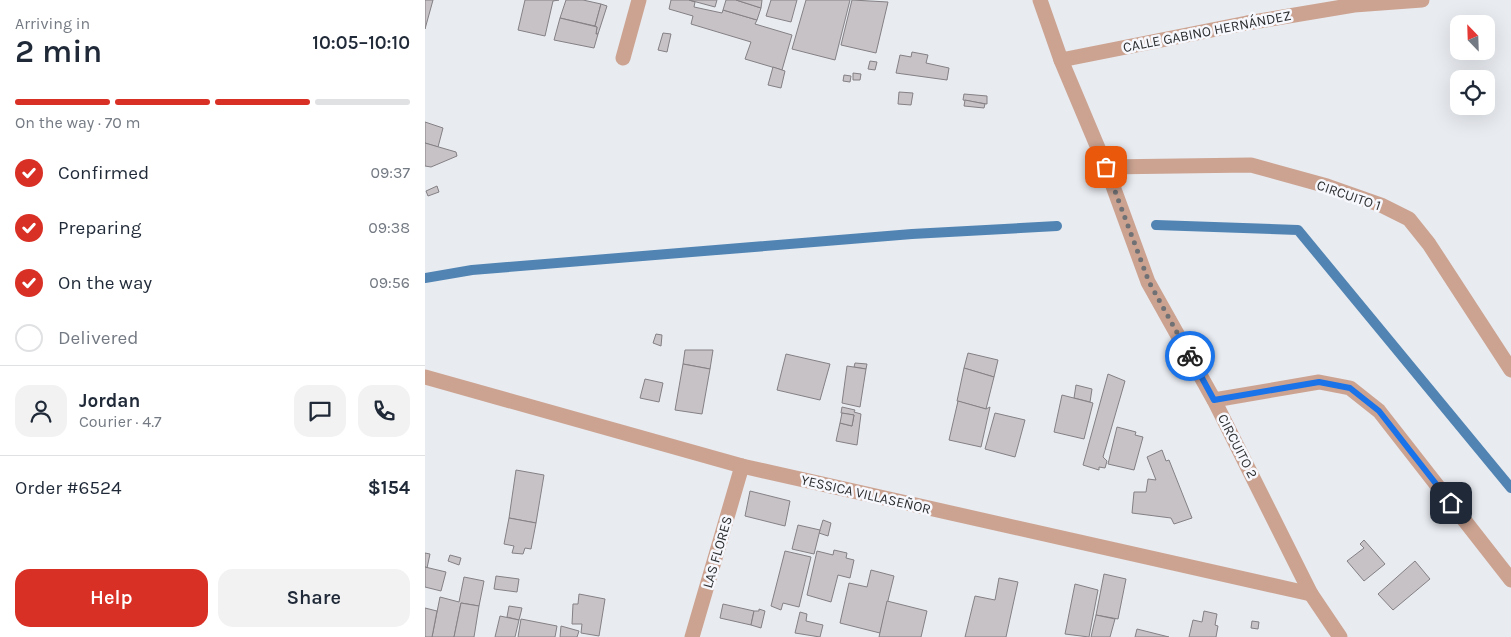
<!DOCTYPE html>
<meta charset="utf-8">
<style>
:root{--surface:#fff;--page:#f2f2f3;--text:#1f2937;--muted:#747a83;--line:#e0e1e3;--accent:#d93025}
body{margin:0;font-family:Karla,sans-serif;background:var(--page);color:var(--text);height:100vh;display:flex;flex-direction:column;font-size:19px;white-space:nowrap}
*{box-sizing:border-box;margin:0}
p{font-size:16px;color:var(--muted)}
.icon{flex:none;width:28px;height:28px;fill:none;stroke:currentColor;stroke-width:2;stroke-linecap:round;stroke-linejoin:round}
.map{position:relative;flex:1;overflow:hidden}
.panel{display:flex;flex-direction:column;background:var(--surface);width:425px}
.panel>*{flex:none}
.needle{width:32px;rotate:337deg}
.controls{position:absolute;left:1025px;top:15px;display:grid;gap:10px}
.controls a{display:grid;place-items:center;width:45px;height:45px;border-radius:10px;background:var(--surface);box-shadow:0 5px 20px #0002;font-size:25px}
.pin{position:absolute;display:grid;place-items:center;width:42px;height:42px;color:#fff;margin:-21px;border-radius:10px;box-shadow:0 2px 8px #0006}
.courier{position:absolute;display:grid;place-items:center;width:50px;height:50px;margin:-25px;border:4px solid #1a73e8;border-radius:50%;background:#fff;color:#222;box-shadow:0 1px 6px #0007}
.headline em{font-style:normal;font-weight:600}
.headline div{display:flex;flex-direction:column-reverse}
.headline{display:flex;align-items:center;justify-content:space-between;height:85px;padding:0 15px}
h1{font-size:32px;font-weight:600;line-height:38px}
.bar{display:grid;grid-template-columns:repeat(4,1fr);gap:8px 5px;align-content:center;height:60px;padding:0 15px}
.bar i{height:6px;border-radius:4px;background:var(--line)}
.bar .current{background:var(--accent)}
.bar p{grid-column:span 4}
.line{display:flex;align-items:center;gap:12px;padding:0 15px;border-top:1px solid var(--line)}
.line div{flex:1}
.round{display:grid;place-items:center;flex:none;width:52px;height:52px;border-radius:15px;background:var(--page)}
ol{padding:0 15px;list-style:none}
li{display:flex;align-items:center;gap:15px;height:55px}
li p{margin-inline-start:auto}
li .icon{padding:5px;border-radius:50%;background:var(--accent);color:#fff;stroke-width:4}
li:last-child{color:var(--muted)}
li i{width:28px;height:28px;border:2px solid var(--line);border-radius:50%}
.cta{display:flex;gap:10px;margin-top:auto;padding:10px 15px}
.cta a{flex:1;height:58px;border-radius:15px;background:var(--accent);color:#fff;font-size:20px;font-weight:600;line-height:58px;text-align:center}
.cta a+a{background:var(--page);color:var(--text)}
main{display:flex;flex:1;min-height:0}
.map>svg:first-child{display:block}
.lines{fill:none;stroke-linecap:round;stroke-linejoin:round}
.stream{stroke:#5184b3;stroke-width:10}
.building{fill:#c6c2c6;stroke:#848084}
.minor{stroke:#cca391;stroke-width:15}
.done{stroke:#6f7174;stroke-width:5;stroke-dasharray:0 9}
.route{stroke:#1a73e8;stroke-width:6}
.labels{text-anchor:middle;stroke-width:5;stroke-linejoin:round;paint-order:stroke}
.street-label{font-size:14px;fill:#2e2f31;stroke:#f6f8fd}
</style>
<main>
<section class="panel">
<div class="headline"><div><h1>2 min</h1><p>Arriving in</p></div><em>10:05–10:10</em></div>
<div class="bar"><i class="current"></i><i class="current"></i><i class="current"></i><i></i><p>On the way · 70 m</p></div>
<ol>
<li><svg class="icon" aria-label="check" viewBox="0 0 24 24"><path d="M5 12l5 5 9-10"/></svg>Confirmed<p>09:37</p></li>
<li><svg class="icon" aria-label="check" viewBox="0 0 24 24"><path d="M5 12l5 5 9-10"/></svg>Preparing<p>09:38</p></li>
<li><svg class="icon" aria-label="check" viewBox="0 0 24 24"><path d="M5 12l5 5 9-10"/></svg>On the way<p>09:56</p></li>
<li><i></i>Delivered</li>
</ol>
<div class="line" style="height:90px"><a class="round"><svg class="icon" aria-label="person" viewBox="0 0 24 24"><circle cx="12" cy="8" r="4"/><path d="M4 21q1-7 8-7t8 7"/></svg></a><div><b>Jordan</b><p>Courier · 4.7</p></div><a class="round"><svg class="icon" aria-label="chat" viewBox="0 0 24 24"><path d="M4 5h16v11H9l-5 4z"/></svg></a><a class="round"><svg class="icon" aria-label="phone" viewBox="0 0 24 24"><path d="M5 4h4l2 5-3 2q2 4 5 5l2-3 5 2v4C11 20 4 13 5 4z"/></svg></a></div>
<div class="line" style="height:65px"><div>Order #6524</div><b>$154</b></div>
<div class="cta"><a>Help</a><a>Share</a></div>
</section>
<div class="map">
<svg width="1086" height="637" viewBox="0 0 1086 637">
<rect width="100%" height="100%" fill="#e8ebf0"/>
<g class="lines">
<!-- stream -->
<g class="stream">
<path d="M 731,225 L 873,230 L 1086,488"/>
<path d="M 0,278 L 47,270 L 487,234 L 632,226"/>
</g>
</g>
<!-- building -->
<g class="building">
<path d="M 0,0 L 8,0 L 0,29 Z"/>
<path d="M 100,0 L 134,0 L 128,1 L 120,36 L 93,30 Z"/>
<path d="M 141,0 L 158,0 L 176,4 L 170,26 L 135,18 Z"/>
<path d="M 246,0 L 264,0 L 270,2 L 269,7 L 297,13 L 298,10 L 332,20 L 330,24 L 367,35 L 357,70 L 320,59 L 326,42 L 266,24 L 268,16 L 244,9 Z"/>
<path d="M 264,0 L 292,0 L 290,7 Z"/>
<path d="M 301,0 L 311,0 L 336,8 L 332,20 L 298,10 Z"/>
<path d="M 311,0 L 337,0 L 336,8 Z"/>
<path d="M 346,0 L 372,0 L 366,22 L 341,16 Z"/>
<path d="M 381,0 L 425,0 L 410,60 L 367,49 Z"/>
<path d="M 427,0 L 463,2 L 451,53 L 416,45 Z"/>
<path d="M 176,4 L 182,6 L 173,34 L 171,34 L 172,27 L 170,26 Z"/>
<path d="M 135,18 L 172,27 L 171,34 L 173,34 L 169,48 L 129,40 Z"/>
<path d="M 238,33 L 246,34 L 242,52 L 233,50 Z"/>
<path d="M 487,52 L 503,55 L 501,63 L 524,68 L 522,80 L 471,73 L 475,55 L 486,57 Z"/>
<path d="M 445,61 L 452,62 L 450,70 L 443,69 Z"/>
<path d="M 348,67 L 360,71 L 356,88 L 343,85 Z"/>
<path d="M 428,73 L 436,74 L 435,80 L 428,80 Z"/>
<path d="M 419,75 L 426,76 L 425,82 L 418,81 Z"/>
<path d="M 474,92 L 488,93 L 486,105 L 473,104 Z"/>
<path d="M 539,94 L 562,96 L 562,104 L 538,100 Z"/>
<path d="M 540,100 L 560,104 L 559,108 L 539,106 Z"/>
<path d="M 0,122 L 18,128 L 13,147 L 0,143 Z"/>
<path d="M 0,143 L 31,152 L 32,156 L 6,167 L 0,166 Z"/>
<path d="M 12,186 L 14,192 L 3,196 L 1,191 Z"/>
<path d="M 231,334 L 237,335 L 236,346 L 228,343 Z"/>
<path d="M 260,350 L 288,350 L 285,369 L 258,364 Z"/>
<path d="M 543,353 L 573,360 L 569,377 L 539,368 Z"/>
<path d="M 361,354 L 405,364 L 395,400 L 352,390 Z"/>
<path d="M 430,363 L 442,364 L 441,369 L 429,367 Z"/>
<path d="M 258,364 L 285,369 L 277,414 L 250,410 Z"/>
<path d="M 422,366 L 441,369 L 435,407 L 417,403 Z"/>
<path d="M 539,368 L 569,377 L 561,409 L 532,401 Z"/>
<path d="M 683,374 L 700,381 L 678,457 L 682,461 L 680,468 L 674,467 L 674,470 L 658,465 Z"/>
<path d="M 220,379 L 238,383 L 234,402 L 215,398 Z"/>
<path d="M 651,385 L 667,389 L 665,402 L 649,398 Z"/>
<path d="M 637,395 L 668,403 L 659,439 L 629,432 Z"/>
<path d="M 533,401 L 561,409 L 565,407 L 556,447 L 524,440 Z"/>
<path d="M 417,407 L 430,410 L 429,412 L 436,414 L 432,445 L 411,441 L 415,423 L 427,426 L 429,415 L 416,413 Z"/>
<path d="M 417,413 L 429,415 L 427,426 L 415,423 Z"/>
<path d="M 570,413 L 600,420 L 590,457 L 560,449 Z"/>
<path d="M 692,427 L 711,432 L 710,435 L 718,437 L 709,470 L 683,464 Z"/>
<path d="M 737,450 L 741,461 L 744,460 L 767,518 L 749,524 L 746,518 L 707,513 L 709,492 L 721,492 L 723,479 L 731,480 L 722,457 Z"/>
<path d="M 91,470 L 119,475 L 111,523 L 84,518 Z"/>
<path d="M 325,491 L 365,501 L 360,526 L 320,516 Z"/>
<path d="M 84,518 L 111,523 L 106,549 L 100,548 L 98,554 L 87,553 L 89,546 L 79,544 Z"/>
<path d="M 398,520 L 406,523 L 403,536 L 394,533 Z"/>
<path d="M 373,525 L 395,530 L 389,554 L 367,549 Z"/>
<path d="M 939,540 L 960,564 L 939,581 L 922,561 L 939,548 L 935,544 Z"/>
<path d="M 409,550 L 422,553 L 421,558 L 429,560 L 425,578 L 413,575 L 406,602 L 382,595 L 392,551 L 408,555 Z"/>
<path d="M 360,551 L 386,557 L 374,607 L 358,603 L 356,610 L 346,606 Z"/>
<path d="M 0,553 L 5,554 L 2,568 L 0,567 Z"/>
<path d="M 25,555 L 36,558 L 34,565 L 23,561 Z"/>
<path d="M 990,561 L 1005,579 L 968,610 L 953,594 Z"/>
<path d="M 0,567 L 21,572 L 16,591 L 0,587 Z"/>
<path d="M 446,570 L 469,576 L 455,633 L 415,623 L 424,583 L 442,587 Z"/>
<path d="M 679,574 L 701,579 L 693,619 L 671,615 Z"/>
<path d="M 71,576 L 94,579 L 92,592 L 69,589 Z"/>
<path d="M 39,577 L 59,581 L 54,606 L 36,603 L 29,637 L 7,637 L 15,597 L 34,602 Z"/>
<path d="M 574,578 L 593,582 L 581,637 L 540,637 L 550,596 L 570,600 Z"/>
<path d="M 650,584 L 673,590 L 664,637 L 640,634 Z"/>
<path d="M 154,594 L 180,599 L 174,636 L 156,633 L 157,624 L 147,624 L 148,604 L 153,604 Z"/>
<path d="M 462,601 L 502,611 L 496,637 L 454,637 Z"/>
<path d="M 36,603 L 54,606 L 49,637 L 29,637 Z"/>
<path d="M 298,604 L 329,611 L 326,625 L 295,618 Z"/>
<path d="M 84,606 L 97,608 L 94,620 L 82,617 Z"/>
<path d="M 0,608 L 12,611 L 7,637 L 0,637 Z"/>
<path d="M 334,609 L 340,611 L 336,628 L 326,625 L 329,611 L 334,611 Z"/>
<path d="M 779,611 L 792,614 L 790,625 L 793,626 L 791,637 L 764,637 L 768,620 L 777,622 Z"/>
<path d="M 375,612 L 382,614 L 381,621 L 398,625 L 395,637 L 370,633 Z"/>
<path d="M 671,615 L 690,619 L 685,637 L 666,637 Z"/>
<path d="M 75,616 L 94,620 L 90,637 L 70,637 Z"/>
<path d="M 96,619 L 132,626 L 130,637 L 93,637 Z"/>
<path d="M 827,621 L 834,622 L 833,629 L 826,628 Z"/>
<path d="M 136,626 L 154,631 L 152,637 L 135,637 Z"/>
<path d="M 712,629 L 744,637 L 710,637 Z"/>
</g>
<g class="lines">
<!-- minor -->
<g class="minor">
<path d="M 615,0 L 636,60 L 681,167 L 723,282 L 789,400 L 886,594 L 915,637"/>
<path d="M 198,58 L 214,0"/>
<path d="M 636,60 L 822,23 L 929,5 L 997,0"/>
<path d="M 681,167 L 826,165 L 902,186 L 956,205 L 984,219 L 1004,244 L 1086,370"/>
<path d="M 0,377 L 317,466 L 886,594"/>
<path d="M 789,400 L 894,382 L 925,388 L 954,411 L 1086,580"/>
<path d="M 267,637 L 317,466"/>
</g>
</g>
<g class="lines">
<!-- done -->
<path class="done" d="M 681,167 L 724,282 L 765,356"/>
<!-- route -->
<path class="route" d="M 765,356 L 789,400 L 894,382 L 925,388 L 954,411 L 1026,503"/>
</g>
<g class="labels">
<!-- street labels -->
<g class="street-label">
<text transform="translate(782 31) rotate(-11)" y="5">CALLE GABINO HERNÁNDEZ</text>
<text transform="translate(924 195) rotate(19)" y="5">CIRCUITO 1</text>
<text transform="translate(813 446) rotate(63)" y="5">CIRCUITO 2</text>
<text transform="translate(441 494) rotate(13)" y="5">YESSICA VILLASEÑOR</text>
<text transform="translate(292 552) rotate(-74)" y="5">LAS FLORES</text>
</g>
</g>
</svg>
<div class="controls">
<a><svg class="needle" viewBox="-14 -14 28 28"><path d="M0-13l5 13h-10z" fill="#e53935"/><path d="M0 13l5-13h-10z" fill="#747a83"/></svg></a>
<a><svg class="icon" aria-label="locate" viewBox="0 0 24 24"><circle cx="12" cy="12" r="6"/><path d="M12 2v4M12 18v4M2 12h4M18 12h4"/></svg></a>
</div>
<div class="pin" style="left:681px;top:167px;background:#ea580c"><svg class="icon" aria-label="bag" viewBox="0 0 24 24"><path d="M5 8h14l-1 12H6zM9 8a3 3 0 0 1 6 0"/></svg></div>
<div class="pin" style="left:1026px;top:503px;background:#1f2937"><svg class="icon" aria-label="home" viewBox="0 0 24 24"><path d="M3 11l9-7 9 7M6 9v11h12V9"/></svg></div>
<div class="courier" style="left:765px;top:356px"><svg class="icon" aria-label="bike" viewBox="0 0 24 24"><circle cx="6" cy="16" r="4"/><circle cx="18" cy="16" r="4"/><path d="M6 16l4-8h5l3 8M10 8l3 8H6M13 5h3"/></svg></div>
</div>
</main>
